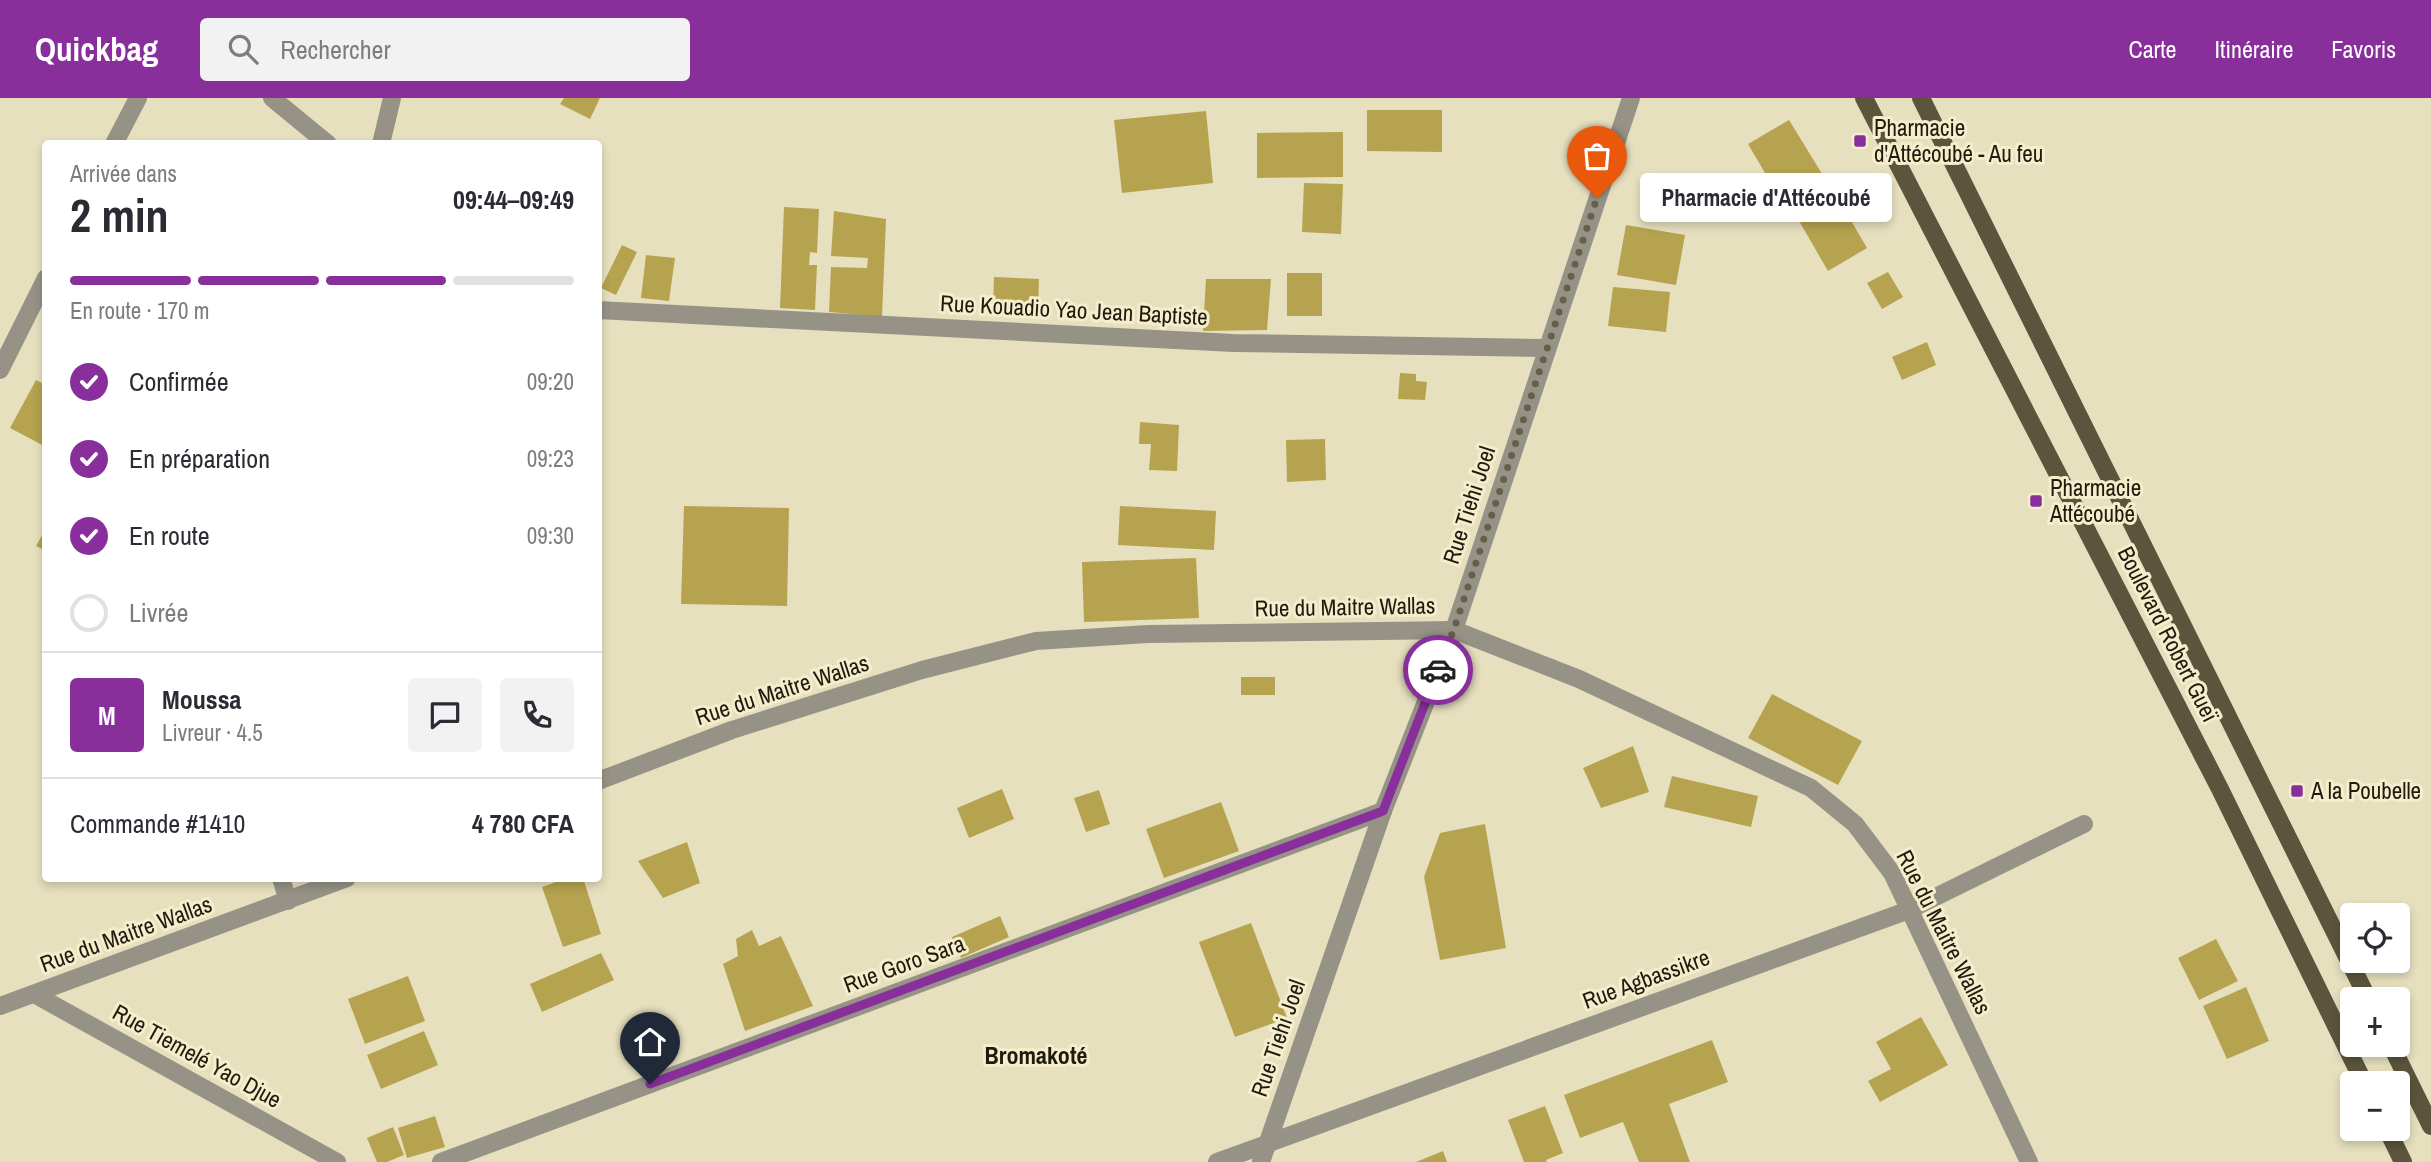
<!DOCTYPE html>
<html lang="fr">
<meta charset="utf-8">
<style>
:root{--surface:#fff;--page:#f2f2f3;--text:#2b2b33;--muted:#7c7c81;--line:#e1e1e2;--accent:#882f9b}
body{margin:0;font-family:"Archivo Narrow",sans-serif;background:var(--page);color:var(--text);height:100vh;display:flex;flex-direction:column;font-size:26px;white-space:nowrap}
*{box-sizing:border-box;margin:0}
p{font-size:23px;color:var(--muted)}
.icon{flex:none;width:38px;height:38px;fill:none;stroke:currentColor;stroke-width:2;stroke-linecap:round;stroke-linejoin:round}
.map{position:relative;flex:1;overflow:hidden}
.side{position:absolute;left:42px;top:42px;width:560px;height:742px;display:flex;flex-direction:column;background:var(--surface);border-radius:7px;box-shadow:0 4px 10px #0003}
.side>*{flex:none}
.fabs{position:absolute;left:2340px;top:805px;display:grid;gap:14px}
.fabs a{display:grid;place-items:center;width:70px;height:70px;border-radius:7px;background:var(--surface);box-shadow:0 4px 10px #0003;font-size:35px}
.pin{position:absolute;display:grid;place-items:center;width:60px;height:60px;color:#fff;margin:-72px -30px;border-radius:50% 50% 50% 0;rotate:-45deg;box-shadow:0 0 7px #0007}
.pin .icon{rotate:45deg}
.courier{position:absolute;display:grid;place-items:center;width:70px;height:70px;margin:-35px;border:5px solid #882f9b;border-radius:50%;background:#fff;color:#222;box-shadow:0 2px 9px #0007}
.bubble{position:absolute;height:49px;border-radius:7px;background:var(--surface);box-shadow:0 4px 10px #0003;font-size:23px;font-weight:700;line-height:49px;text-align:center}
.overview em{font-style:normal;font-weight:700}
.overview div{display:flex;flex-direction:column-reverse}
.overview{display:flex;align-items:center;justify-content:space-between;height:119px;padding:0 28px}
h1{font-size:46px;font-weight:700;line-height:52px}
.bar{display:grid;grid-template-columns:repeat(4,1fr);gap:10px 7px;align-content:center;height:84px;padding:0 28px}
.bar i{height:9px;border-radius:5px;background:var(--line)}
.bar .selected{background:var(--accent)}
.bar p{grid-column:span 4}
.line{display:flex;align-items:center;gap:18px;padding:0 28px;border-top:2px solid var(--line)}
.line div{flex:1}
.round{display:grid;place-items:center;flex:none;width:74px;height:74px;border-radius:7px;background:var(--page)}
ol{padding:0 28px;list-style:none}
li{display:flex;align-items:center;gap:21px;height:77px}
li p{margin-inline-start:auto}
li .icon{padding:7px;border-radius:50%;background:var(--accent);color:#fff;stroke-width:4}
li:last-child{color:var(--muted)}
li i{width:38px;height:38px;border:4px solid var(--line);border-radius:50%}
header{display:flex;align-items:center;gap:42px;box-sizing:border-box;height:98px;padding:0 35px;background:var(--accent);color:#fff}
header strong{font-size:33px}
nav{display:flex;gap:38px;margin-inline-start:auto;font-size:24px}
.search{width:490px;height:63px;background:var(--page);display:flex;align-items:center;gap:18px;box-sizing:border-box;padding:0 24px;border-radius:7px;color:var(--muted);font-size:26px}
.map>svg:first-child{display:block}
.building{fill:#b6a34f}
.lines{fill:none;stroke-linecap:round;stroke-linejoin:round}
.minor{stroke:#969386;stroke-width:18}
.major{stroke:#5b553d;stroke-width:18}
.done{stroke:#64604d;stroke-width:7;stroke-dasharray:0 12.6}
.route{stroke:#882f9b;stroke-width:9}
.poi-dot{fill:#882f9b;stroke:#f5edcc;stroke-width:2.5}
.labels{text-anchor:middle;stroke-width:6;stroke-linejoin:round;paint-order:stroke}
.poi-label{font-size:23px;fill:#1e1b0f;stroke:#f5edcc;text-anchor:start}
.street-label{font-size:23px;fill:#1e1b0f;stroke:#f5edcc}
.neighbourhood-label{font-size:24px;font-weight:bold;fill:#1e1b0f;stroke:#f5edcc}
</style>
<header>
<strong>Quickbag</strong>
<div class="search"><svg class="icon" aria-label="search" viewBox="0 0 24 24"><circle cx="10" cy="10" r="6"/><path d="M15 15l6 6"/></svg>Rechercher</div>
<nav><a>Carte</a><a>Itinéraire</a><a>Favoris</a></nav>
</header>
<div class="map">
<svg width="2431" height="1064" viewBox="0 0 2431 1064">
<rect width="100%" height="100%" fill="#e7e0bf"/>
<!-- building -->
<g class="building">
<path d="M 564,0 L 600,0 L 590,21 L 560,6 Z"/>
<path d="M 1367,12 L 1442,12 L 1442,54 L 1367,53 Z"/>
<path d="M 1206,13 L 1213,85 L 1122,95 L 1114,22 Z"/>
<path d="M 1789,22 L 1824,79 L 1782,104 L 1748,46 Z"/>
<path d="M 1343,34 L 1343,79 L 1257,80 L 1257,35 Z"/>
<path d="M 1304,85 L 1343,86 L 1341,136 L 1302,134 Z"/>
<path d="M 1830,87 L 1867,150 L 1828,173 L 1791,109 Z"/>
<path d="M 784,109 L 819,111 L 817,155 L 810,154 L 809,167 L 817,167 L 815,212 L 780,210 Z"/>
<path d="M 834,113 L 886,121 L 882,219 L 829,214 L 831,169 L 867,170 L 868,160 L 831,158 Z"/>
<path d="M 1626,127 L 1685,137 L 1676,187 L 1617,177 Z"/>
<path d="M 622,147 L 637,154 L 616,197 L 601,190 Z"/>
<path d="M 646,157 L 675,160 L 669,203 L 641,200 Z"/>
<path d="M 1888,174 L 1903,199 L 1882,211 L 1867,185 Z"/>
<rect x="1287" y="175" width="35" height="43"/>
<path d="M 994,179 L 1039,181 L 1038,212 L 993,210 Z"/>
<path d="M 1206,181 L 1271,181 L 1267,232 L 1203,233 Z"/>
<path d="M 1613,189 L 1670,194 L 1666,234 L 1608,228 Z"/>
<path d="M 1927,244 L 1936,267 L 1902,282 L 1892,259 Z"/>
<path d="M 1400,275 L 1416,276 L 1416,283 L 1427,284 L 1425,302 L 1398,301 Z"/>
<path d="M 36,282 L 46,287 L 46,349 L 10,330 Z"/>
<path d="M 1140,324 L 1179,327 L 1177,373 L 1149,372 L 1151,346 L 1139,346 Z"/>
<path d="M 1325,341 L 1326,382 L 1287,384 L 1286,342 Z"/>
<path d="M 684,408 L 789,410 L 787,508 L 681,506 Z"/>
<path d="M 1120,408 L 1216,413 L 1214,452 L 1118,447 Z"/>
<path d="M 46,430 L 46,453 L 36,448 Z"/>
<path d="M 1196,460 L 1199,520 L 1084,524 L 1082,464 Z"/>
<rect x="1241" y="579" width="34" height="18"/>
<path d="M 1772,596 L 1862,643 L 1838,687 L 1748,640 Z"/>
<path d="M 1633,648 L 1649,694 L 1601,710 L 1583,670 Z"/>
<path d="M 1672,678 L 1758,698 L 1751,729 L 1664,709 Z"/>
<path d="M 1002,691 L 1014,721 L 969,740 L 957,710 Z"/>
<path d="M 1099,692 L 1110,726 L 1086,734 L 1074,700 Z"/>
<path d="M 1221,704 L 1239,753 L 1164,780 L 1146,731 Z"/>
<path d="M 1485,726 L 1506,850 L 1440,862 L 1424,779 L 1440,735 Z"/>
<path d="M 687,744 L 700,785 L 663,800 L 638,763 Z"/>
<path d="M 568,780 L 583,780 L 601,836 L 563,849 L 542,789 Z"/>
<path d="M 1000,818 L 1009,839 L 961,860 L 952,839 Z"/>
<path d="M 1251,825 L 1287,920 L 1235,939 L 1199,844 Z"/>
<path d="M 752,832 L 759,848 L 781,838 L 813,908 L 745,933 L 723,866 L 738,858 L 736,841 Z"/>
<path d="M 2216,841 L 2238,883 L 2199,902 L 2178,860 Z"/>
<path d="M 601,855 L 614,882 L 542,914 L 530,886 Z"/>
<path d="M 408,878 L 425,923 L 365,946 L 348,901 Z"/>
<path d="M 2246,889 L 2269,943 L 2227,961 L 2203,908 Z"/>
<path d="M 1921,919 L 1948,967 L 1880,1004 L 1868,983 L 1891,971 L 1876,944 Z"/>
<path d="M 424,933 L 438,967 L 381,991 L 367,957 Z"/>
<path d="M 1712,942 L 1728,984 L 1669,1006 L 1690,1064 L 1639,1064 L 1623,1024 L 1580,1040 L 1564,997 Z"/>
<path d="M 1545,1008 L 1563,1055 L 1546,1062 L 1547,1064 L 1524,1064 L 1508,1022 Z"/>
<path d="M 435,1018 L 445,1049 L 407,1060 L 398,1030 Z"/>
<path d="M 393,1029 L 404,1057 L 387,1064 L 377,1064 L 367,1040 Z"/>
<path d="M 1443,1053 L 1447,1064 L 1416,1064 Z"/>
</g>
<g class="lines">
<!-- minor -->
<g class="minor">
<path d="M 272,0 L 328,46"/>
<path d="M 114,46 L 138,0"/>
<path d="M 381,46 L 392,0"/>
<path d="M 598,212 L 1233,245 L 1547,250"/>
<path d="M 0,272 L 46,180"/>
<path d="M 598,683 L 732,632 L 922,572 L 1036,543 L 1148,536 L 1454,532 L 1579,581 L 1811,690 L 1855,726 L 1892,775 L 2029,1064"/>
<path d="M 281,780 L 288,803"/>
<path d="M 34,896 L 337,1064"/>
<path d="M 0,908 L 347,780"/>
<path d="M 441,1064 L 1383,713"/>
<path d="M 1217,1064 L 1909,812 L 2084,726"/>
<path d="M 1261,1064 L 1383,713 L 1454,532 L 1631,0"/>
</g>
<!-- major -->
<g class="major">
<path d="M 1864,0 L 2220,691 L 2364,985"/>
<path d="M 1921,0 L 2368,901"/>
<path d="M 2391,947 L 2431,1028"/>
<path d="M 2387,1031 L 2403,1064"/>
</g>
</g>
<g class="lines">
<!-- done -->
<path class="done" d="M 1438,572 L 1454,531 L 1597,100"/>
<!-- route -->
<path class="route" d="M 650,986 L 1383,713 L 1438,572"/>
</g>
<!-- markers -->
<g class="poi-dot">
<rect x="1853" y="36" width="14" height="14" rx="3.5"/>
<rect x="2029" y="396" width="14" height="14" rx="3.5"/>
<rect x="2290" y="686" width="14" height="14" rx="3.5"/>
</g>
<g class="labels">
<!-- poi labels -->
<g class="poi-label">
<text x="1874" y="38">Pharmacie<tspan x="1874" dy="26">d'Attécoubé - Au feu</tspan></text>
<text x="2050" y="398">Pharmacie<tspan x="2050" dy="26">Attécoubé</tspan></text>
<text x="2311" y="701">A la Poubelle</text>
</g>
<!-- street labels -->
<g class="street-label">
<text transform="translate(1074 212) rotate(3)" y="8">Rue Kouadio Yao Jean Baptiste</text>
<text transform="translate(1469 407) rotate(-72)" y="8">Rue Tiehi Joel</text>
<text transform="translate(1345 509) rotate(-1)" y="8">Rue du Maitre Wallas</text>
<text transform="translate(2168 536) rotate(63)" y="8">Boulevard Robert Gueï</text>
<text transform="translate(782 592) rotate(-18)" y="8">Rue du Maitre Wallas</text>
<text transform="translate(1944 834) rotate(63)" y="8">Rue du Maitre Wallas</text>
<text transform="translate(126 836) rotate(-20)" y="8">Rue du Maitre Wallas</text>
<text transform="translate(904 866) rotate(-20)" y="8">Rue Goro Sara</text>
<text transform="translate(1646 881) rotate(-20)" y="8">Rue Agbassikre</text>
<text transform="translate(1278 940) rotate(-71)" y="8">Rue Tiehi Joel</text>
<text transform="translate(197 958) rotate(29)" y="8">Rue Tiemelé Yao Djue</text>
</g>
<!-- neighbourhood labels -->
<g class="neighbourhood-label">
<text x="1036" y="966">Bromakoté</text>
</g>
</g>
</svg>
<div class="fabs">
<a><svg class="icon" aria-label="locate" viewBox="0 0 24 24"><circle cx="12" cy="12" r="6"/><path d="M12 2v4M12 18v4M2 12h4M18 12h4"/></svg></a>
<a>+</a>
<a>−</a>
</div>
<div class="pin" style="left:1597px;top:100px;background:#ea580c"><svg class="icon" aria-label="bag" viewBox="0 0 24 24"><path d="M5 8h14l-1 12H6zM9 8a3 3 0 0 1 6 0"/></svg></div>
<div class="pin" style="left:650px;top:986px;background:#1f2937"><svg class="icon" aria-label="home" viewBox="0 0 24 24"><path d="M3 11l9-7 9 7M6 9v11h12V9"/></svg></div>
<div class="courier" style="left:1438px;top:572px"><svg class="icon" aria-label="car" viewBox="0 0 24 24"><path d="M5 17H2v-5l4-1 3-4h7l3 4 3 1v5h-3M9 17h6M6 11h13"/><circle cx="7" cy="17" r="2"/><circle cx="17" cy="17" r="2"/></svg></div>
<div class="bubble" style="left:1640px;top:75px;width:252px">Pharmacie d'Attécoubé</div>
<section class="side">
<div class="overview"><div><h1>2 min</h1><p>Arrivée dans</p></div><em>09:44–09:49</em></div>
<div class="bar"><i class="selected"></i><i class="selected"></i><i class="selected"></i><i></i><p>En route · 170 m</p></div>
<ol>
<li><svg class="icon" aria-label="check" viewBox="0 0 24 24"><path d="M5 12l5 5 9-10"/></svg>Confirmée<p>09:20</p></li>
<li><svg class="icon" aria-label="check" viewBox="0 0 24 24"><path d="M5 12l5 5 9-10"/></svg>En préparation<p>09:23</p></li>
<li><svg class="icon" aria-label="check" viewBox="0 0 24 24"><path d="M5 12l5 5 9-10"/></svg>En route<p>09:30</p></li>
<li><i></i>Livrée</li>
</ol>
<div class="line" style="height:126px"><b class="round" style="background:var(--accent);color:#fff">M</b><div><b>Moussa</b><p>Livreur · 4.5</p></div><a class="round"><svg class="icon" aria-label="chat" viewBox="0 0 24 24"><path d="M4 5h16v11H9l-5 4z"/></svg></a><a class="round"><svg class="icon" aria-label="phone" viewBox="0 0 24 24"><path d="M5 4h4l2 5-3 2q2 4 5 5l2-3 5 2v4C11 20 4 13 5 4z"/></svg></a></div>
<div class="line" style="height:91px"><div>Commande #1410</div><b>4 780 CFA</b></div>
</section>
</div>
